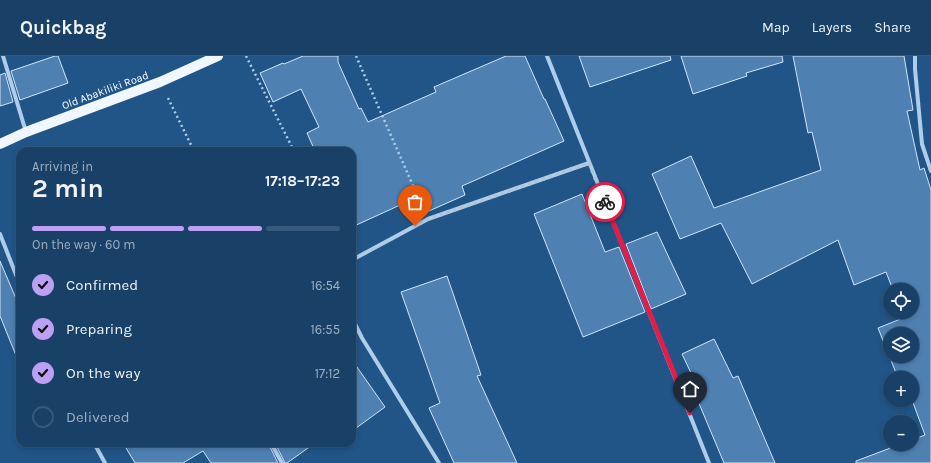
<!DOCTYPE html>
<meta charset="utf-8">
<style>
:root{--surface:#194066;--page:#264b6f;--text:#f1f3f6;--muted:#9fafbf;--line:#37597a;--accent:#bca0f2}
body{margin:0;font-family:Karla,sans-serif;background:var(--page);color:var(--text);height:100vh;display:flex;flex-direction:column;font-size:15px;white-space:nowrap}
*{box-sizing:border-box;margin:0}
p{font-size:13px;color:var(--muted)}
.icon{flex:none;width:22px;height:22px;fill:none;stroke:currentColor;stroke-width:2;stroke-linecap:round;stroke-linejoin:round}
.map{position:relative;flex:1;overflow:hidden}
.side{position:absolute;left:16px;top:91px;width:340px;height:300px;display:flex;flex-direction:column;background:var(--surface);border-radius:12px;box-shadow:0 2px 6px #0003,0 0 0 1px var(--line)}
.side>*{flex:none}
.tools{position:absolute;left:883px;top:227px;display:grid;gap:8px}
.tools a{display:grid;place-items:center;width:36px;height:36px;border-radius:50%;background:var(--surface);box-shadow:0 2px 6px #0003,0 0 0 1px var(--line);font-size:20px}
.pin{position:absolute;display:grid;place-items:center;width:34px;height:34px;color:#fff;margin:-41px -17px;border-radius:50% 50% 50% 0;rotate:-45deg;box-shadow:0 0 4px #0007}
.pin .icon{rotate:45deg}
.courier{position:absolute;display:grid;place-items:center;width:40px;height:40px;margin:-20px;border:3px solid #e11d48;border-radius:50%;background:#fff;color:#222;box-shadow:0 1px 5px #0007}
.headline em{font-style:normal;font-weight:700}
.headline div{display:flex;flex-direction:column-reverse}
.headline{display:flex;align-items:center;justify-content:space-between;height:68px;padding:0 16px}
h1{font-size:26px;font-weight:700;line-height:30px}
.bar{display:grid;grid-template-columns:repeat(4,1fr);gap:6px 4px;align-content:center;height:48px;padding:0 16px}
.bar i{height:5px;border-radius:3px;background:var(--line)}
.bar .current{background:var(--accent)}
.bar p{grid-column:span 4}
ol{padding:0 16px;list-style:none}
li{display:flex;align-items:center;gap:12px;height:44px}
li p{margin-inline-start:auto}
li .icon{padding:4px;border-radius:50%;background:var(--accent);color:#111;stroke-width:4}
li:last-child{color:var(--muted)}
li i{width:22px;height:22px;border:2px solid var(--line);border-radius:50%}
header{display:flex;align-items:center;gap:24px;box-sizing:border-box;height:56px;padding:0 20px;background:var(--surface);border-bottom:1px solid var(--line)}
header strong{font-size:19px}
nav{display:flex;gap:22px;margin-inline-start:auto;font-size:14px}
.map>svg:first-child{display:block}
.building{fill:#4e81b2;stroke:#d1e5f8;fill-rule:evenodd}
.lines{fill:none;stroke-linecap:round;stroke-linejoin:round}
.path{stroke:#adcdea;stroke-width:2.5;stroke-dasharray:2 3;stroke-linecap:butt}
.minor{stroke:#adcdea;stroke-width:4}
.primary{stroke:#f1f7fe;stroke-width:10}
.done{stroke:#b1c4d5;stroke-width:4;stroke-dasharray:0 7.2}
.route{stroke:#e11d48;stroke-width:5}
.labels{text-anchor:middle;stroke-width:3;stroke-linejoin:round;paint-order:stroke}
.street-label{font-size:11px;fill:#fff;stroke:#215588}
</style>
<header>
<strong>Quickbag</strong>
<nav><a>Map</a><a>Layers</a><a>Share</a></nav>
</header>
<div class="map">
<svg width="931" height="407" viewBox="0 0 931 407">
<rect width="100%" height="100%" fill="#215588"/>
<!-- building -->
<g class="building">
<path d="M 55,0 L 58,0 L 68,27 L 20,44 L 11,15 Z"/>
<path d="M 303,0 L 338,0 L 338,6 L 359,53 L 361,52 L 368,66 L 436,36 L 434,31 L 506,0 L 525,0 L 544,43 L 545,43 L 564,85 L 462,130 L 465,139 L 429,155 L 422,139 L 352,171 L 352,95 L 315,95 L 307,77 L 319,71 L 301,33 L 273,46 L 260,17 L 283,7 L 284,8 Z"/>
<path d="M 579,0 L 670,0 L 671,4 L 590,31 Z"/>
<path d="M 681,0 L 782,0 L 783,6 L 746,17 L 747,20 L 693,38 Z"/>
<path d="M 793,0 L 904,0 L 913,54 L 907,55 L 920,114 L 924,112 L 931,134 L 931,407 L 856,407 L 856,405 L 901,388 L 912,388 L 912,384 L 925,379 L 912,344 L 912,322 L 898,322 L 878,272 L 903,262 L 901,256 L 912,256 L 912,234 L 893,234 L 886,216 L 854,229 L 838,184 L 752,228 L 721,167 L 680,183 L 652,118 L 691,100 L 714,152 L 821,114 L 812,76 L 808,77 ZM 890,278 L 912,278 L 912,300 L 890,300 Z"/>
<path d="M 5,17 L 13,46 L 0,50 L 0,19 Z"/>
<path d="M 582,138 L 605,196 L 619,191 L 645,256 L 583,281 L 534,158 Z"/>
<path d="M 657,176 L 686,238 L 651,253 L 626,188 Z"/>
<path d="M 0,205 L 20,252 L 19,307 L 0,260 Z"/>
<path d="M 447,220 L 481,319 L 477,320 L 517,407 L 454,407 L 429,352 L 440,347 L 401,236 Z"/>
<path d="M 714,283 L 733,322 L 738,320 L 775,407 L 724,407 L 695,338 L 700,336 L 682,298 Z"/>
<path d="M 352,304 L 385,351 L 352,375 Z"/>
<path d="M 123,387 L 268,387 L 278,407 L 211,407 L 203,395 L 183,407 L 135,407 Z"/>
<path d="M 275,387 L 315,387 L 287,407 L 285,407 Z"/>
</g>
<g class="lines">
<!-- path -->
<g class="path">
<path d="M 246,0 L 294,95"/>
<path d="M 356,0 L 422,150"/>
<path d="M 168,42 L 194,95"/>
</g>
<!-- minor -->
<g class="minor">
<path d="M 3,0 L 26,76"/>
<path d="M 547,0 L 709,407"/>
<path d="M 915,0 L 915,13 L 922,88 L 931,115"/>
<path d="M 0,178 L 20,229"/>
<path d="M 352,204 L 428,163 L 589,107"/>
<path d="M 352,262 L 362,282 L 439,407"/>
<path d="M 94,387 L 105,407"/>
<path d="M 271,387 L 282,407"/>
</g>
<!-- primary -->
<path class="primary" d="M 0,88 L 26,76 L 160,26 L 218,0"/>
</g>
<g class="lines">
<!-- done -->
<path class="done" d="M 415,170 L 428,163 L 589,107 L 605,146"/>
<!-- route -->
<path class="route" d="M 605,146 L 690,357"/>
</g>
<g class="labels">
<!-- street labels -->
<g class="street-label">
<text transform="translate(105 34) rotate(-20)" y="4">Old Abakiliki Road</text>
</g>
</g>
</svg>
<div class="tools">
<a><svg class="icon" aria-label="locate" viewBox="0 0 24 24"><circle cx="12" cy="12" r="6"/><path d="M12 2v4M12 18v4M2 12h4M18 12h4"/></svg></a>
<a><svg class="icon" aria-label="layers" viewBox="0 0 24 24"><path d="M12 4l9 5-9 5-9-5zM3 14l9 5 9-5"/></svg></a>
<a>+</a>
<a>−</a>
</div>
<div class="pin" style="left:415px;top:170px;background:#ea580c"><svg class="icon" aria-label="bag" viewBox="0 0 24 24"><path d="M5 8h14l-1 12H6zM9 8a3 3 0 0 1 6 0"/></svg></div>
<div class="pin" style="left:690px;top:357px;background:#1f2937"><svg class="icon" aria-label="home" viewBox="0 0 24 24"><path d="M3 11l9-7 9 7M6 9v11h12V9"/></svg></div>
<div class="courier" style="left:605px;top:146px"><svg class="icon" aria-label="bike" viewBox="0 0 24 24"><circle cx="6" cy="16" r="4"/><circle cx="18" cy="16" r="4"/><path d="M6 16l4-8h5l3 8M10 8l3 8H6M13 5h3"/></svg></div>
<section class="side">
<div class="headline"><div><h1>2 min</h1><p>Arriving in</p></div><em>17:18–17:23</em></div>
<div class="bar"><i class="current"></i><i class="current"></i><i class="current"></i><i></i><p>On the way · 60 m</p></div>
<ol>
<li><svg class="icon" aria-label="check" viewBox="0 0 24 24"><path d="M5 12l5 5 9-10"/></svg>Confirmed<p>16:54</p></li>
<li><svg class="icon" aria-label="check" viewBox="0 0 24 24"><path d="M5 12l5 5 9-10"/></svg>Preparing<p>16:55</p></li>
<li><svg class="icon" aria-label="check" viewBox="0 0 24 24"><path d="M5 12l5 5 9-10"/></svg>On the way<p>17:12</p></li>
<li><i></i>Delivered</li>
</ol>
</section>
</div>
